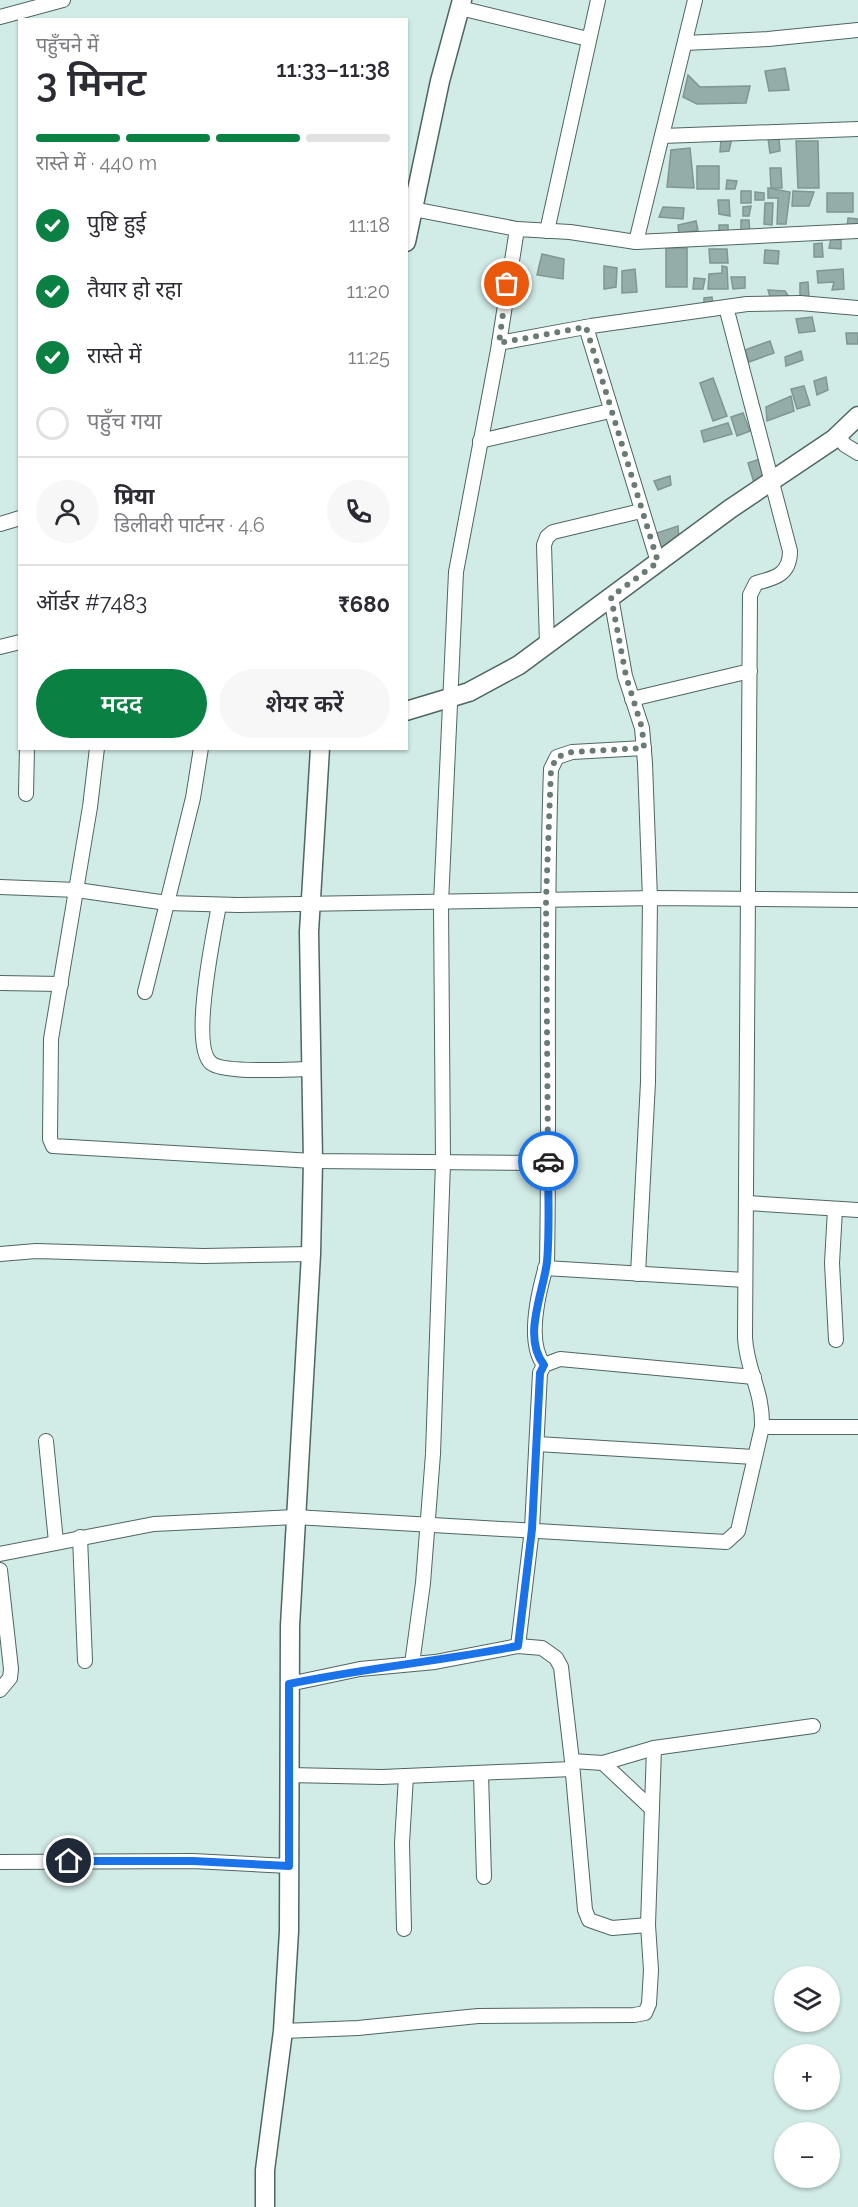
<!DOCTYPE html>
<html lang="hi">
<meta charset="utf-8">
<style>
:root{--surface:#fff;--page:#f7f7f7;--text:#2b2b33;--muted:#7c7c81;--line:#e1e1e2;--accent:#0b8043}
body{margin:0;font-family:Raleway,"Noto Sans Devanagari",sans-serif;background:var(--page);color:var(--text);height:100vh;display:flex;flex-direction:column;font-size:22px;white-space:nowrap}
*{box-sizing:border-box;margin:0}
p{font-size:20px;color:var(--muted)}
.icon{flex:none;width:33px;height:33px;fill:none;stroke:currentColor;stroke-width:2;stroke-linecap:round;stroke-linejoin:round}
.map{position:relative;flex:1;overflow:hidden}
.sheet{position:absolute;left:18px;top:18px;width:390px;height:732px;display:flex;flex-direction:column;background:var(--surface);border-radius:0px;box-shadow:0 2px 4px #0004}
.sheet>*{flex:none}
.fabs{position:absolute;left:774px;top:1966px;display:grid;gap:12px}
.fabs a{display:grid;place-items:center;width:66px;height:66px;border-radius:50%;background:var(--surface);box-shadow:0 2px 4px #0004;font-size:30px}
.pin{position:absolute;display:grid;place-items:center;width:51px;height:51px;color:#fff;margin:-26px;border:3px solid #fff;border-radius:50%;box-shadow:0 2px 6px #0007}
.courier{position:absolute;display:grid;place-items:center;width:60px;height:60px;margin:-30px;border:4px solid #1a73e8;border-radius:50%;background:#fff;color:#222;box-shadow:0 2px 8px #0007}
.summary em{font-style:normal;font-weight:600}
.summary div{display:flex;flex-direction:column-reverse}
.summary{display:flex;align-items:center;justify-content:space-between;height:102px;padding:0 18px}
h1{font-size:39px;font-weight:600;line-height:45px}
.bar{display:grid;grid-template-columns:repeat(4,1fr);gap:9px 6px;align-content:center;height:72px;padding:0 18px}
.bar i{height:8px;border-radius:4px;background:var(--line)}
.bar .on{background:var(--accent)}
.bar p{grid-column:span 4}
.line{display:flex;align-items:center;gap:15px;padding:0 18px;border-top:2px solid var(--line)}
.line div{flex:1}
.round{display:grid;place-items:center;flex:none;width:63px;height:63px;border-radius:32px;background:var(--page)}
ol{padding:0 18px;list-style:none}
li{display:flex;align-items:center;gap:18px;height:66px}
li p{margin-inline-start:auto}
li .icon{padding:6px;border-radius:50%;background:var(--accent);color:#fff;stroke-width:4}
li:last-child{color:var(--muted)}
li i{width:33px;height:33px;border:3px solid var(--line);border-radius:50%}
.button{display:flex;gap:12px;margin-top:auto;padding:12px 18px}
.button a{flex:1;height:69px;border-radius:36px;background:var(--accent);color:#fff;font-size:24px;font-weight:600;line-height:69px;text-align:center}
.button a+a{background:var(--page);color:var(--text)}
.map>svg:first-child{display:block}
.building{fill:#95ada8;stroke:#7f9792;stroke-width:1.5}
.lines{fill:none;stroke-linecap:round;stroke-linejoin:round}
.minor-casing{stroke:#4f6662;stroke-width:16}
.tertiary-casing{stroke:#4f6662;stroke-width:21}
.minor{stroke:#fff;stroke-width:14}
.tertiary{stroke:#fff;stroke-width:18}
.done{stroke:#6a7a77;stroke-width:6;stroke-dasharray:0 10.8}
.route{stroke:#1a73e8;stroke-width:8}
</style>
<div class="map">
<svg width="858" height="2207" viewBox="0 0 858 2207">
<rect width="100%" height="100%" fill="#d1ebe6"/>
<!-- building -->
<g class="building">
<path d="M 785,68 L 789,90 L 769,91 L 765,71 Z"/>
<path d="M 688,75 L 700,87 L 750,86 L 746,103 L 697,104 L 683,97 Z"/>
<path d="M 732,138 L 729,151 L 720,152 L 721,140 Z"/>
<path d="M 768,138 L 779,139 L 780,151 L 770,153 Z"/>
<path d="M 796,141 L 818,141 L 819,188 L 798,188 Z"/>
<path d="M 690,148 L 694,188 L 667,187 L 671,150 Z"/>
<rect x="697" y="166" width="22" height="23"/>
<path d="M 770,168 L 781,168 L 782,188 L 771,188 Z"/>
<path d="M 727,180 L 737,181 L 735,189 L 726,189 Z"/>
<path d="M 768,188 L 790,192 L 786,224 L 777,224 L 778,198 L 768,198 Z"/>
<rect x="741" y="191" width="10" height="12"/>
<path d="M 793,191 L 814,192 L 809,206 L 792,206 Z"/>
<path d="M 755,192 L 764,193 L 764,200 L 755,200 Z"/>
<rect x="827" y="193" width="26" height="19"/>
<path d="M 718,200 L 729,200 L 730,216 L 719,214 Z"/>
<path d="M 765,203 L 773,203 L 772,225 L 764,224 Z"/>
<path d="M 751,206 L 749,216 L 743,216 L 743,207 Z"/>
<path d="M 663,207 L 684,208 L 683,219 L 659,217 Z"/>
<path d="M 848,218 L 858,219 L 858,229 L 847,229 Z"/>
<path d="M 741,220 L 749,220 L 750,235 L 741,235 Z"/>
<path d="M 696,221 L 698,230 L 679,234 L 678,225 Z"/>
<rect x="719" y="225" width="9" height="11"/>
<path d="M 831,239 L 841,240 L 841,249 L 829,248 Z"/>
<path d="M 822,243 L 823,257 L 814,257 L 814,244 Z"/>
<rect x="666" y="248" width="21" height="39"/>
<path d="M 709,249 L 727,249 L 728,263 L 710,263 Z"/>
<path d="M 765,250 L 779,251 L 778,264 L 764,263 Z"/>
<path d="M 542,254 L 564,259 L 563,279 L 537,275 Z"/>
<path d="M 604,266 L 617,268 L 616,287 L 604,289 Z"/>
<path d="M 722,266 L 727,267 L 728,289 L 708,289 L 709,274 L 722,273 Z"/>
<path d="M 635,269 L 637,292 L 622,293 L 622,271 Z"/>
<path d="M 843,269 L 844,289 L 832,290 L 834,282 L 818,283 L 817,271 Z"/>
<path d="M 731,277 L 745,277 L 745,288 L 733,289 Z"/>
<path d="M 694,278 L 705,279 L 703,289 L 693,289 Z"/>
<path d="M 808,282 L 809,297 L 800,297 L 800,283 Z"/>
<path d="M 768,290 L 785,291 L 789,297 L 771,300 Z"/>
<path d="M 712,297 L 713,304 L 704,306 L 704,298 Z"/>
<path d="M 812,317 L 815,331 L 799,333 L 796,319 Z"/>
<path d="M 846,333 L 858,333 L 858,344 L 847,344 Z"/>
<path d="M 770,341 L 774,353 L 749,362 L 745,350 Z"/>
<path d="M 801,351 L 803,360 L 786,366 L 785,357 Z"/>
<path d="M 826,377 L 828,390 L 817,395 L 814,381 Z"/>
<path d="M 713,378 L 727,416 L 713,421 L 700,383 Z"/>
<path d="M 804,386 L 810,405 L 797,409 L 791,389 Z"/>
<path d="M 791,396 L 794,411 L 767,421 L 766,407 Z"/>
<path d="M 743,413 L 750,431 L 737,436 L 731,417 Z"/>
<path d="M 728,423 L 732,434 L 704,442 L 701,431 Z"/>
<path d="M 760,459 L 766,479 L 755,486 L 748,463 Z"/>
<path d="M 670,476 L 671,485 L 658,490 L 654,481 Z"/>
<path d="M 678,526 L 679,541 L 660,552 L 654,534 Z"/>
</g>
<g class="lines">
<!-- minor casing -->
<g class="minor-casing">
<g id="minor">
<path d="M 460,8 L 588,39"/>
<path d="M 0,17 L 63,0"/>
<path d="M 685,43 L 768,39 L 858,30"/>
<path d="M 662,136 L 858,129"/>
<path d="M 413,209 L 517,229"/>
<path d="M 547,231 L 598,0"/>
<path d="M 636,242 L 695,0"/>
<path d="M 586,327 L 658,562"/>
<path d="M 499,343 L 591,326 L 747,304 L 800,303 L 858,308"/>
<path d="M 838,436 L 845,445 L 858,453"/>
<path d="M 480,441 L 610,411"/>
<path d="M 0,524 L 20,518"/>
<path d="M 611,597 L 625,676 L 642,728 L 645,763 L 650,899 L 648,1082 L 638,1274"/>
<path d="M 547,644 L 544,545 L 547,537 L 553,532 L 641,511"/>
<path d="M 0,647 L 20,642"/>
<path d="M 632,699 L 750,671"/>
<path d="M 97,748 L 90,807 L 51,1039 L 50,1139 L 53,1146 L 313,1161 L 548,1163"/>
<path d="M 26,794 L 27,748"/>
<path d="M 0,887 L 77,890 L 167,903 L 238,905 L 656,898 L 858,900"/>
<path d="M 219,905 C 214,933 190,1045 211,1063 C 224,1074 292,1069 311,1069"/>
<path d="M 0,983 L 61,984"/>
<path d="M 145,992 L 193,798 L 201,748"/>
<path d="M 747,1203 L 858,1210"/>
<path d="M 835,1209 L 832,1263 L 836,1340"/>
<path d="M 0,1254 L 36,1251 L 203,1256 L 311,1254"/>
<path d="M 545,1268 L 745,1280"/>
<path d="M 544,1365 C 526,1342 539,1290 547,1263 C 550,1098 545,934 551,769 L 557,757 L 572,752 L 644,748"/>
<path d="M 762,1427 L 858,1427"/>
<path d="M 46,1441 L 56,1542"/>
<path d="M 537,1444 L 754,1457"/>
<path d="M 80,1537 L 85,1661"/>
<path d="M 0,1554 L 154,1524 L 295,1517 L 726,1542 L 738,1531 L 762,1427 C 763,1390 747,1372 745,1338 L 750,595 L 756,583 C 776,578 790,574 790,551 L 726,307"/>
<path d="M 0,1570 L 11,1669 L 10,1678 L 0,1690"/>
<path d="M 518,1646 L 532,1529 L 540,1373 L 544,1365 L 560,1359 L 754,1377"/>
<path d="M 412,1664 L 423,1583 L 433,1454 L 443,1162 L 441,903 L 456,572 L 498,350 L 517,229 L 570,232 L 636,242 L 858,231"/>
<path d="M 289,1684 L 360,1669 L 435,1662 L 518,1646 L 542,1648 L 556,1658 L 561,1667 L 572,1761 L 603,1763 L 654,1748 L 813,1726"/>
<path d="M 572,1763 L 585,1910 L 589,1920 L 612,1928 L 648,1925"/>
<path d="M 603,1763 L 652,1809"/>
<path d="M 481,1774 L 484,1877"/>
<path d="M 289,1775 L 382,1777 L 572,1769"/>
<path d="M 0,1862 L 193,1861 L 289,1866"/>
<path d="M 404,1929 L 402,1843 L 406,1776"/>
<path d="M 283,2031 L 358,2028 L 478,2016 L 634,2015 L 645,2013 L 649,2004 L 651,1970 L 648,1925 L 654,1748"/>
</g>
</g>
<!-- tertiary casing -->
<g class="tertiary-casing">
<g id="tertiary">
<path d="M 406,242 L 440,81 L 462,0"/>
<path d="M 406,711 L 469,692 L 519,665 L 730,509 L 834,439 L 858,416"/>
<path d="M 265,2207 L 265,2170 L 283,2031 L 289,1931 L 290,1626 L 311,1254 L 313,1161 L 309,932 L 320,748"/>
</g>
</g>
<!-- minor -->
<use href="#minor" class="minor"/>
<!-- tertiary -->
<use href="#tertiary" class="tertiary"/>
</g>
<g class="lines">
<!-- done -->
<path class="done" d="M 507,284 L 499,343 L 586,327 L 658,562 L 611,597 L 626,676 L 642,728 L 644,748 L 572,752 L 557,757 L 551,769 L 546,900 L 548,1161"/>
<!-- route -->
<path class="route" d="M 69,1861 L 193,1861 L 289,1866 L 289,1684 C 365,1668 442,1661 518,1646 L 532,1529 L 540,1373 L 544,1365 C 522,1337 543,1294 547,1262 C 550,1229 548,1194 548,1161"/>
</g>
</svg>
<div class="fabs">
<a><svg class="icon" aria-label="layers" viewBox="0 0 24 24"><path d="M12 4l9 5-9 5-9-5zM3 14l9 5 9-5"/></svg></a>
<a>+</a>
<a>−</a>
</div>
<div class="pin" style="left:507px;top:284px;background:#ea580c"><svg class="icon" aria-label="bag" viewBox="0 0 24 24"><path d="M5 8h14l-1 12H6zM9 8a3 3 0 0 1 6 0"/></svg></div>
<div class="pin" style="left:69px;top:1861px;background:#1f2937"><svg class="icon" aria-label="home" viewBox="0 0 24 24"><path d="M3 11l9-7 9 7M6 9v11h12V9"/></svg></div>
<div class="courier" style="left:548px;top:1161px"><svg class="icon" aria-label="car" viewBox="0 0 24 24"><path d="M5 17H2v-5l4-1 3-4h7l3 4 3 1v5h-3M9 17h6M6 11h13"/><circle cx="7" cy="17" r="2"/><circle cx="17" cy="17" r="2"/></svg></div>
<section class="sheet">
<div class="summary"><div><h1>3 मिनट</h1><p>पहुँचने में</p></div><em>11:33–11:38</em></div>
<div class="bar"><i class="on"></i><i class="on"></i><i class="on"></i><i></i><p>रास्ते में · 440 m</p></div>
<ol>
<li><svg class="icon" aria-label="check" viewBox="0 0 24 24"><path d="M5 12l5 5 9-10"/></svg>पुष्टि हुई<p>11:18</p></li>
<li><svg class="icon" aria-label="check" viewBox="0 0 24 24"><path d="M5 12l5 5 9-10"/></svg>तैयार हो रहा<p>11:20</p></li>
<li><svg class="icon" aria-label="check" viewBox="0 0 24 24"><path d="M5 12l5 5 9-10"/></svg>रास्ते में<p>11:25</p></li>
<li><i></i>पहुँच गया</li>
</ol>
<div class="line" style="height:108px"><a class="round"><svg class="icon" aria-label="person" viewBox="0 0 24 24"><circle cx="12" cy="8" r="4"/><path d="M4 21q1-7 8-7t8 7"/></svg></a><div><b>प्रिया</b><p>डिलीवरी पार्टनर · 4.6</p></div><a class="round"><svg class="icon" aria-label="phone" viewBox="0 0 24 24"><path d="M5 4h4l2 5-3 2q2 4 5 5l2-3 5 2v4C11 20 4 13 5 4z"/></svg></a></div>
<div class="line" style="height:78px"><div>ऑर्डर #7483</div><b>₹680</b></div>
<div class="button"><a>मदद</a><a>शेयर करें</a></div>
</section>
</div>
